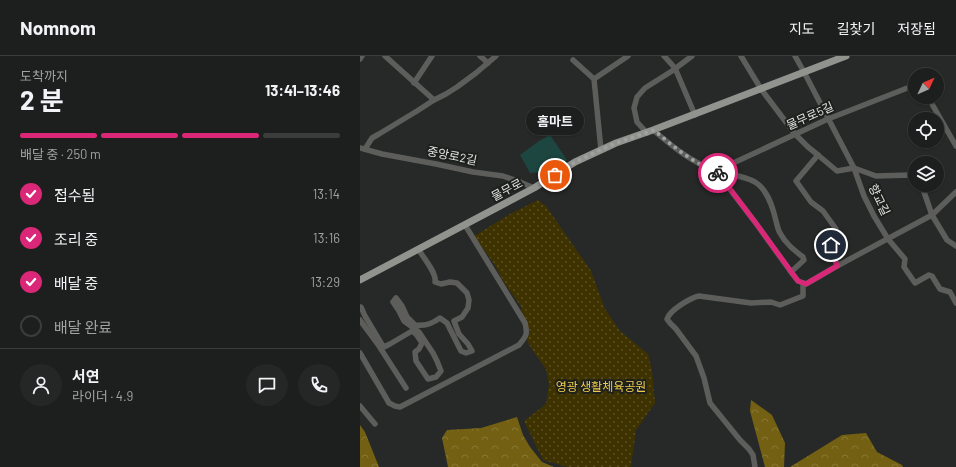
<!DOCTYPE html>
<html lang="ko">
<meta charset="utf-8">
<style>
:root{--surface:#1c1f1d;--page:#252726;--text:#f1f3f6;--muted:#a0a2a4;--line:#3a3d3b;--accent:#db2777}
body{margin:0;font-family:Barlow,"Noto Sans KR",sans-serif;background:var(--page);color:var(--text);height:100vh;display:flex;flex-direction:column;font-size:15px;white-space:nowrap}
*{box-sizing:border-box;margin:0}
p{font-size:13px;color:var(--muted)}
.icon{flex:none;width:22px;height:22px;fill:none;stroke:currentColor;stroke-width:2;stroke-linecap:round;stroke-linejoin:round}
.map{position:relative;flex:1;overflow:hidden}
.drawer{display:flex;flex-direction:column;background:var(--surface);width:360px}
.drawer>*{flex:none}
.needle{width:26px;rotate:46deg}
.fabs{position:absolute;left:548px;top:12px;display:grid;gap:8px}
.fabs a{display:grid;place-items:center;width:36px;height:36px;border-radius:50%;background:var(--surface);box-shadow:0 1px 3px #0004,0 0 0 1px var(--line);font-size:20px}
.pin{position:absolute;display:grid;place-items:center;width:34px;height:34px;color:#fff;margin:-17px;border:2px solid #fff;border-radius:50%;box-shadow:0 1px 4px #0007}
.courier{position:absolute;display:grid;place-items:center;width:40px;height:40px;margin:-20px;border:3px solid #db2777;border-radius:50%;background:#fff;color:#222;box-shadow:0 1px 5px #0007}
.bubble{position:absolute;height:28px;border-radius:14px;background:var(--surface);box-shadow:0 1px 3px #0004,0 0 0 1px var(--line);font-size:13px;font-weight:700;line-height:28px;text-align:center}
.summary em{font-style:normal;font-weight:700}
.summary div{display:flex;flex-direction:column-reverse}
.summary{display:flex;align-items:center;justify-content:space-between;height:68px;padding:0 20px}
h1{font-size:26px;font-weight:700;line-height:30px}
.bar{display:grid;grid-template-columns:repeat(4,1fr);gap:6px 4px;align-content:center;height:48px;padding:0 20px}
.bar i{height:5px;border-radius:3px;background:var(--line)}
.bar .on{background:var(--accent)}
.bar p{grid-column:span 4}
.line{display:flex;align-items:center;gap:10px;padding:0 20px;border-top:1px solid var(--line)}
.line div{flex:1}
.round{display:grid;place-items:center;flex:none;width:42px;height:42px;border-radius:21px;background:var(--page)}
ol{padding:0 20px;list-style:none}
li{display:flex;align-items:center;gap:12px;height:44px}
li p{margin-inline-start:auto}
li .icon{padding:4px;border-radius:50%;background:var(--accent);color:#fff;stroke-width:4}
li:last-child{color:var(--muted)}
li i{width:22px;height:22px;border:2px solid var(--line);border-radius:50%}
header{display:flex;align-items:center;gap:24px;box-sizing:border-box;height:56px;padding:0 20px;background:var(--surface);border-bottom:1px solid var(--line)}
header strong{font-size:19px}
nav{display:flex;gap:22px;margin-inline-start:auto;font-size:14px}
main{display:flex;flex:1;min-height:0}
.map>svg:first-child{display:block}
.forest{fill:url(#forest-crowns)}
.park{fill:url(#park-dots)}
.building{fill:#1d4640}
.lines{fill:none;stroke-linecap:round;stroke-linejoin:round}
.minor{stroke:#5d5e5c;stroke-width:5.5}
.major{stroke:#91938f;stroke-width:7}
.done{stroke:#a0a2a1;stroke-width:4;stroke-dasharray:0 7.2}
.route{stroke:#db2777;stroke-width:5}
.labels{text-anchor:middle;stroke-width:4;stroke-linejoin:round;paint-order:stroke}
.street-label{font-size:12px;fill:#e1e3e2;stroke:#1d201d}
.park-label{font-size:12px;fill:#edca49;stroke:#1d201d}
</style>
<header>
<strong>Nomnom</strong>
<nav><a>지도</a><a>길찾기</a><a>저장됨</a></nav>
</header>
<main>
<section class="drawer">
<div class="summary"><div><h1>2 분</h1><p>도착까지</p></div><em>13:41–13:46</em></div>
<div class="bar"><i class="on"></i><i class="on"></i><i class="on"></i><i></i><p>배달 중 · 250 m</p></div>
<ol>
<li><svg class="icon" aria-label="check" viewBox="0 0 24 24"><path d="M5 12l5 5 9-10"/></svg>접수됨<p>13:14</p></li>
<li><svg class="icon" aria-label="check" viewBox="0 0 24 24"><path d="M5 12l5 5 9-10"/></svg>조리 중<p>13:16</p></li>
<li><svg class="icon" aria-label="check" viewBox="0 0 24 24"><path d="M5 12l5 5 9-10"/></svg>배달 중<p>13:29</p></li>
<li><i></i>배달 완료</li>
</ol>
<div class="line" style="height:72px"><a class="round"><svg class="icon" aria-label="person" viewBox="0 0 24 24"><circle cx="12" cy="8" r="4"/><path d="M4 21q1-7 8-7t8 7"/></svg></a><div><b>서연</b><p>라이더 · 4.9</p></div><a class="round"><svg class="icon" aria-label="chat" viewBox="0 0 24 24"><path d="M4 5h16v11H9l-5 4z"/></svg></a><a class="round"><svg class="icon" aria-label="phone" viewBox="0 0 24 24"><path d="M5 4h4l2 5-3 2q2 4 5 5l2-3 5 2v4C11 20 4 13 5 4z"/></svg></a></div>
</section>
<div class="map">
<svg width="596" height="411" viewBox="0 0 596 411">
<defs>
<pattern id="forest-crowns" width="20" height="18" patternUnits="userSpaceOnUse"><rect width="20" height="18" fill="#736012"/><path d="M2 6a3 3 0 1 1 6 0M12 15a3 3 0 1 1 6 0" fill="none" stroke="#877734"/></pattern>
<pattern id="park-dots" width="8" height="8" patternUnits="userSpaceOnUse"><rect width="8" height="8" fill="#3e3200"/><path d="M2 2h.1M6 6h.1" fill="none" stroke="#5a5025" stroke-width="1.8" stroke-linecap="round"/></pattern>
</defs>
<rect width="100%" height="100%" fill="#262927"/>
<!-- forest -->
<g class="forest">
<path d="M 391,344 L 412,359 L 425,387 L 424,411 L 405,411 L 390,355 Z"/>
<path d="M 157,361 L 163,379 L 170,391 L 182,406 L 194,411 L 88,411 L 82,382 L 87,374 L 121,372 Z"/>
<path d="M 0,369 L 5,376 L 19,411 L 0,411 Z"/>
<path d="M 506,377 L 517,396 L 542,409 L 543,411 L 430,411 L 482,379 Z"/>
</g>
<!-- park -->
<path class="park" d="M 178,144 L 186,150 L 231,215 L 245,253 L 260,275 L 288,298 L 292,315 L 295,347 L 276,374 L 271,410 L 270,411 L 207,411 L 183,404 L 164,365 L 186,348 L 189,328 L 186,313 L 171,292 L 166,282 L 170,275 L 157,259 L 162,252 L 143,225 L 135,209 L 114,180 L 150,158 Z"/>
<!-- building -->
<path class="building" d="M 190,79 L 207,104 L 183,116 L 170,117 L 160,99 L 179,85 Z"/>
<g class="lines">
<!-- minor -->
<g class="minor">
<path d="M 25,0 L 74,44"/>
<path d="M 120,0 L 128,7"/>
<path d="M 304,0 L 315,12 L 335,59"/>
<path d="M 381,0 L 401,33 L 435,78 L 448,91 L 458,99 L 436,125 L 451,146 L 463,155 L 476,173 L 471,189 L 477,210"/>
<path d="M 435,0 L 444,16 L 494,112 L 504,140 L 514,160 L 528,183 L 545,203 L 544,211 L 555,227 L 569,219 L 572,220 L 580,233 L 590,236 L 596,247"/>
<path d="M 0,3 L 2,0"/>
<path d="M 213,4 L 234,23"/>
<path d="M 54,27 L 72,0"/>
<path d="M 555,29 L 468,63 L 356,115 L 395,166 L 431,216 L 438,225 L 446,228 L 477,210 L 572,159 L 596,136"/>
<path d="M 568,41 L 596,90"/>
<path d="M 293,74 C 312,90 331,106 354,114 C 367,119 383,119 395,126 C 408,134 413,152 416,165 C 417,169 418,174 420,177 C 425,187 434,194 443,201 L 444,204 L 431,216"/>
<path d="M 287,77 L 277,66 L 274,52 L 277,41 L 285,32 L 312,15 L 332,0"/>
<path d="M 0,92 L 22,98 L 76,108 L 113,116 L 143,120 L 160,126 L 174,132"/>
<path d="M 5,93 L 12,82 L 19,78 L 57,55 L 74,44 L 86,38 L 97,31 L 116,17 L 136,0"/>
<path d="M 241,94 L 234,23 L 268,0"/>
<path d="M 458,99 L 477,115 L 494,112 L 516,120 L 551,119 L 555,123"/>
<path d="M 560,129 L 563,133 L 572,159 L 587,184 L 596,190"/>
<path d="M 0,251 L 1,251 L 5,260 L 21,287 L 24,291 L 30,288 L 52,275 L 56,278 L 62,287 L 59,293 L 55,296 L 56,305 L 68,323 L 76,321 L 81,315 L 77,305 L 73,297 L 59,276 L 44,265 L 39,255 L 33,246 L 36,242 L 42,250 L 47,261 L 55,269 C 66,270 71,268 80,262 L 87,267 L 101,295 L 106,297 L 112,295 L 108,288 L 99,278 L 94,265 L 102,261 L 108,252 L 109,244 L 107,237 L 97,227 L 90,226 L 81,228 L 75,226 C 77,217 63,201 58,193"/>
<path d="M 0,264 L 19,290 L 46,332"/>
<path d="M 0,297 L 29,347 L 35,350 L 40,351 L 159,289 C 166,280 168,279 165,267 L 105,169"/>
<path d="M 0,350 L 15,368"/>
<path d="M 395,411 L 393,399 L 389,393 L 380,384 L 350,347 L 344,322 L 336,300 L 316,273 L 310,267 L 307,263 C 310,254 330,242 339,240 L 391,247 L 411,246 L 420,249 L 443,240 L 443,227"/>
</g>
<!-- major -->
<path class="major" d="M 0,224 L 174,132 L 215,106 L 256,87 L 293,74 L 486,0"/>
</g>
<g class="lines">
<!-- done -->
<path class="done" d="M 195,119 L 215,106 L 256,87 L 294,74 C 308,86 322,98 338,107 C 344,111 353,112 358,117"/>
<!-- route -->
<path class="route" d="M 358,117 L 395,166 L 438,225 L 446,228 L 477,210 L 471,189"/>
</g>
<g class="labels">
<!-- street labels -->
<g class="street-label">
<text transform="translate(450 60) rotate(-24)" y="4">물무로5길</text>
<text transform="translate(92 100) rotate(11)" y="4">중앙로2길</text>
<text transform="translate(147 134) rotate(-28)" y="4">물무로</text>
<text transform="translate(519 144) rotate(64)" y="4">향교길</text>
</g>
<!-- park labels -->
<g class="park-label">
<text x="241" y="335">영광 생활체육공원</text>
</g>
</g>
</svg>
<div class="fabs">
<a><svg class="needle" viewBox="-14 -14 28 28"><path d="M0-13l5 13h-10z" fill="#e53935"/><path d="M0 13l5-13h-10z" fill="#a0a2a4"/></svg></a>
<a><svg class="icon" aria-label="locate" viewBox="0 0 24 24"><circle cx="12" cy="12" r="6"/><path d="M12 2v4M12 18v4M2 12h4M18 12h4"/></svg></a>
<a><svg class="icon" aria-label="layers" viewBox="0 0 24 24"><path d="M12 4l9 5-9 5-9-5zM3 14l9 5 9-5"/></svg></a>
</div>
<div class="pin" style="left:195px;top:119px;background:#ea580c"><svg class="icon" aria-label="bag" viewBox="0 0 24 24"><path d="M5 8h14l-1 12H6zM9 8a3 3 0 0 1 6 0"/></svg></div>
<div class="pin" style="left:471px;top:189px;background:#1f2937"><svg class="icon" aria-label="home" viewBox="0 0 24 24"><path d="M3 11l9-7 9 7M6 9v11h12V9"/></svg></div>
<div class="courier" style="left:358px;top:117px"><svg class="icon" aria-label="bike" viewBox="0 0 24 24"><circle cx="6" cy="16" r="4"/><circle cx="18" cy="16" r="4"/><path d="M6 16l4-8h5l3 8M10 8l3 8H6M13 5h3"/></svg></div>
<div class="bubble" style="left:166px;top:51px;width:58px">홈마트</div>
</div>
</main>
